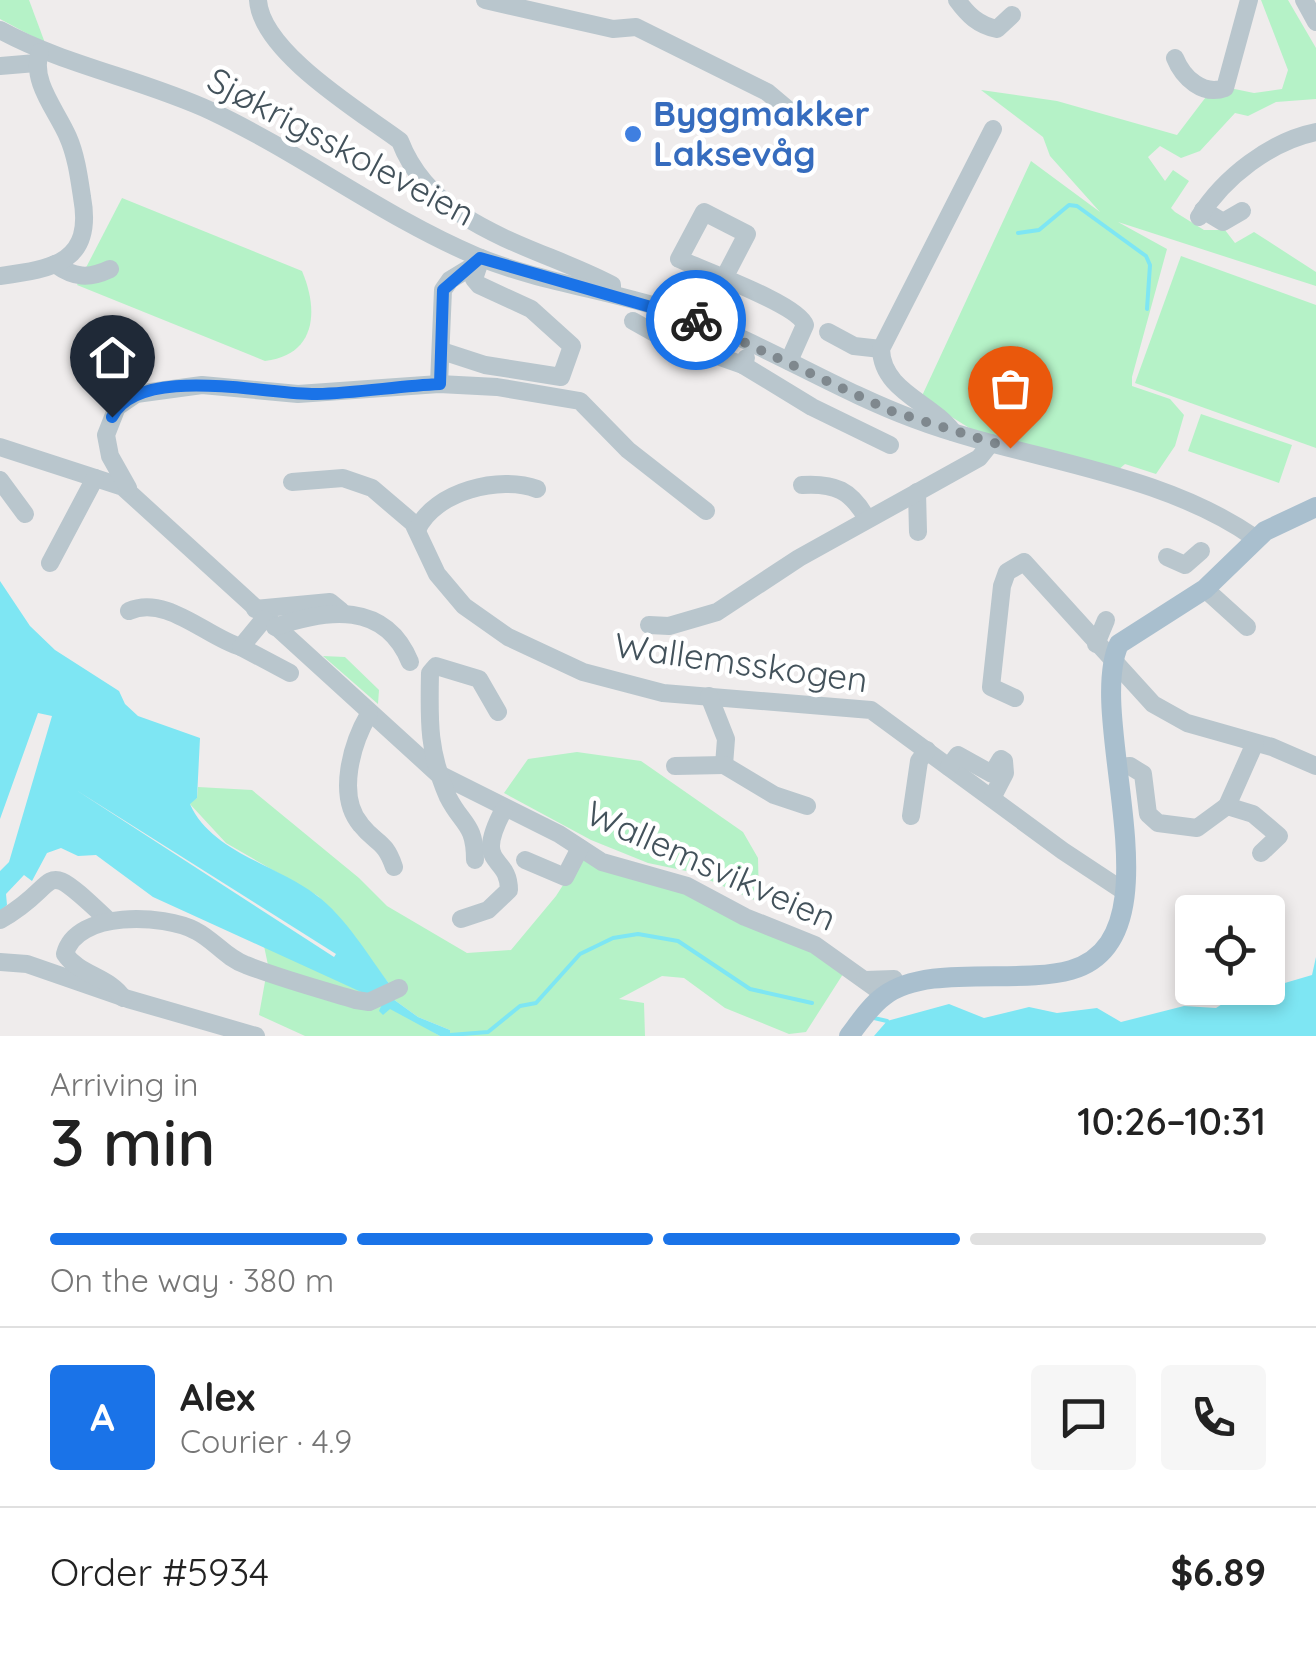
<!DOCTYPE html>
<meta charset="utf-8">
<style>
:root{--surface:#fff;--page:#f6f6f6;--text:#222;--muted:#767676;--line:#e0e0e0;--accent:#1a73e8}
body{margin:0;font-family:Quicksand,sans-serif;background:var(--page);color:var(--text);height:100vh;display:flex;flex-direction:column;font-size:38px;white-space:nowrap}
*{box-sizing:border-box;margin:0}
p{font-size:32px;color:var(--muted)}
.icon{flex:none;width:55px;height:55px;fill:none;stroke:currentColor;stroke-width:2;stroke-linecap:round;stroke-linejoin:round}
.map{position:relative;height:1036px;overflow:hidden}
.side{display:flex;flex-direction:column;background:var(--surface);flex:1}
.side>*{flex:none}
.tools{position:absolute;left:1175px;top:895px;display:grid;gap:20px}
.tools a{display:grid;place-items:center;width:110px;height:110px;border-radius:10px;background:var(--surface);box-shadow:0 5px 15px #0003;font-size:50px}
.pin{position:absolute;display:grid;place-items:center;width:85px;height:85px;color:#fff;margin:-102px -42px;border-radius:50% 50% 50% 0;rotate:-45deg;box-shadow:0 0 10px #0007}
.pin .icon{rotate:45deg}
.courier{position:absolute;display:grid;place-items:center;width:100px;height:100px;margin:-50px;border:8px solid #1a73e8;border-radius:50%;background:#fff;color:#222;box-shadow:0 2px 12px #0007}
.summary em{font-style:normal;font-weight:600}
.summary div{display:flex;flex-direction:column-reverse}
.summary{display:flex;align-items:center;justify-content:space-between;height:170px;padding:0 50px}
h1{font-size:65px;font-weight:600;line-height:75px}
.bar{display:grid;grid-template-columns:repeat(4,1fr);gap:15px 10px;align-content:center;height:120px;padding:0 50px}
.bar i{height:12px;border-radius:8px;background:var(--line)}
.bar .active{background:var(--accent)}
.bar p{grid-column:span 4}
.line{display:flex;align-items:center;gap:25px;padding:0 50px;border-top:2px solid var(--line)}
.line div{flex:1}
.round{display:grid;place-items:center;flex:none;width:105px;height:105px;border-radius:10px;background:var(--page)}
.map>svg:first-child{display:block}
.green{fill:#b5f2c7}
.water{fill:#7ee6f3}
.pier{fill:#efecec}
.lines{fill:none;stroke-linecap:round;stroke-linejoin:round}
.stream{stroke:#7ee6f3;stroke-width:4}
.minor{stroke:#b9c6cd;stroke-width:18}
.major{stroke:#a9bfce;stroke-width:20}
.done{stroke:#7f888e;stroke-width:10;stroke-dasharray:0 18}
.route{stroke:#1a73e8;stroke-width:12}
.shop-dot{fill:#3f7fe0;stroke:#fff;stroke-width:4}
.labels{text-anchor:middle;stroke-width:9;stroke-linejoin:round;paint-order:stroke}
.shop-label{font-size:35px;font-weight:bold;fill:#366cbe;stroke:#fff;text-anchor:start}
.street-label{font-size:35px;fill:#43525b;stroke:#fff}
</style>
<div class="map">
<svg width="1316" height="1036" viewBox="0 0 1316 1036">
<rect width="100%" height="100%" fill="#efecec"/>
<!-- green -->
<g class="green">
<path d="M 0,0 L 29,0 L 45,43 L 0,19 Z"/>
<path d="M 1261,0 L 1288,0 L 1316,48 L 1316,99 L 1276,102 L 1248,116 L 1235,113 L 1200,151 L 1181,158 L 1160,146 L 1148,157 L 1165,181 L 1173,170 L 1189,181 L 1171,208 L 1175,212 L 1204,230 L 1225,230 L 1235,243 L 1254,232 L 1316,272 L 1316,286 L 1118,222 L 1167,249 L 1132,377 L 1132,386 L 1170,399 L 1184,415 L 1175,446 L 1156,474 L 1125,464 L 1117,471 L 971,429 L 921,398 L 1031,161 L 1100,212 L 1050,156 L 1043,137 L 981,90 L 1057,101 L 1177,135 L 1215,85 L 1254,93 L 1282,89 L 1288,70 Z"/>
<path d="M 122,198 L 302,271 C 319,311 316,355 265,361 L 77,285 Z"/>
<path d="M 1181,256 L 1316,305 L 1316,448 L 1135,383 Z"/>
<path d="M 1201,414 L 1292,445 L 1279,483 L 1188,451 Z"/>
<path d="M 323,656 L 345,657 L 379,690 L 378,704 Z"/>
<path d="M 577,752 L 641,761 L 743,832 L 758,858 L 759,902 L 691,872 L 648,863 L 591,840 L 504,793 L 528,759 Z"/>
<path d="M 198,787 L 252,790 L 359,878 L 387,906 L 467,953 L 511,950 L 556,896 L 581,857 C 664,885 777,917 845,971 L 806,1032 L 789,1034 L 725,1008 L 684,978 L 662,976 L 619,999 L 644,1003 L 645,1036 L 450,1036 L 450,1030 L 418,1017 L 393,999 L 391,986 L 318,896 L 226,843 L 189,803 L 197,798 Z"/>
<path d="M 264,946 L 384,1002 L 440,1036 L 305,1036 L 259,1015 L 268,965 Z"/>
</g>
<!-- water -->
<g class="water">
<path d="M 0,581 L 30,626 L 55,650 L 119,691 L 125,704 L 138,716 L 200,738 L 197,798 L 190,804 C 211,852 277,865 316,895 C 346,917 369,957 391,986 L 393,999 L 418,1017 L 450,1030 L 450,1036 L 440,1036 L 390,1009 L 383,1015 L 379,1011 L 383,1002 L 153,897 L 96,855 L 78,856 L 61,848 L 47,853 L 32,881 L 24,875 L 6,894 L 7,905 L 0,911 L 0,871 L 9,862 L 52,716 L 38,713 L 0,819 Z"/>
<path d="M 1316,957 L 1316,1036 L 874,1036 L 887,1021 L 949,1004 L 984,1018 L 1029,1007 L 1057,1013 L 1097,1008 L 1121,1022 L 1184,1006 L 1216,1008 L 1247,988 L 1268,988 L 1268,982 L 1278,985 L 1312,975 Z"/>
</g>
<!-- pier -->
<path class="pier" d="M 76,790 L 336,954 L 334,957 Z"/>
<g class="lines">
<!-- stream -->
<g class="stream">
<path d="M 1018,233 L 1039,230 L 1069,205 L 1077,206 L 1146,256 L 1150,265 L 1147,309"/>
<path d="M 874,1018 L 887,1021"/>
<path d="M 450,1035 L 488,1032 L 520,1006 L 536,1003 L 580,954 L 613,938 L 638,934 L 678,941 L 750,989 L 812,1003"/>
</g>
<!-- minor -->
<g class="minor">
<path d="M 258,0 C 261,52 361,112 400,141 C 434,230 539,246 612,285 L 612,294"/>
<path d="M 485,0 L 613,29 L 636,27 L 767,92 L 799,119"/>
<path d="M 957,0 C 968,15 978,25 997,29 L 1012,15"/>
<path d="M 1304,0 L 1316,22"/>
<path d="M 0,30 C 66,66 142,79 211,111 C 302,154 384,217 476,256 C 544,284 618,291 687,316 C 765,344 836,390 914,419 C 1025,461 1156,469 1255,538"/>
<path d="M 1175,58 C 1183,78 1203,96 1225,88 L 1249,0"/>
<path d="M 0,66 L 36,63"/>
<path d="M 1203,210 L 1223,222 L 1242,211"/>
<path d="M 1199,217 C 1224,177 1271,141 1316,132"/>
<path d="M 55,264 C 74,278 89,279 110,269"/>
<path d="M 0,276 C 54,269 94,262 82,197 C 79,177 76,155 68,137 C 57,111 30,81 40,52"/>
<path d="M 723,280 L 747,234 L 704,212 L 679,259 C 704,271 798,304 805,325 L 789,361"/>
<path d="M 633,321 L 658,335 L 743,365 L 746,358"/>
<path d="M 828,332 L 854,346 L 881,349"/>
<path d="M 442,351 L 485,365 L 561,377 L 572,346 L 531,309 L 479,285 L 474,279 L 481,258"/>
<path d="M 743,365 L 812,407 L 890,445"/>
<path d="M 439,384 L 443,290 L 450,280 L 478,263"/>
<path d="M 953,432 C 931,402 882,391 881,349 L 993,129"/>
<path d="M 0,447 L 123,487 L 437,773 L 559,834 L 602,862 L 687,886 L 745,917 L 815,945 L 885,995"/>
<path d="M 0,480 L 25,514"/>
<path d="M 292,482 L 343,478 L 372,488 L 413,523 L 437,574 L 464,606 L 508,637 L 583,672 L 663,693 L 871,710 L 1063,851 L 1122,890"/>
<path d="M 802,485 C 835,483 851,490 867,519 L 871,517"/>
<path d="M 128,488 L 110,456 L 106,435 L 117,407 L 136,394 L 202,385 L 298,394 L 439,384 L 497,387 L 580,401 L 628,450 L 706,511"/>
<path d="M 917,492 L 918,532"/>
<path d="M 417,530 C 434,491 501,475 537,489"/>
<path d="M 1167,557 L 1185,565 L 1201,551"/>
<path d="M 50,563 L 95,478"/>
<path d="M 1205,589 L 1247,627"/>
<path d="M 255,609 L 330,602 L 341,611"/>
<path d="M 129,611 C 166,594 208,638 241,647 L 264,619"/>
<path d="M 649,625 L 669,626 L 717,612 L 799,558 L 979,458 L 991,443"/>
<path d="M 275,627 C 327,609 385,601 410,662"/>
<path d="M 1096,644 L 1106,620"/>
<path d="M 241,647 L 290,673"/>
<path d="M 709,696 L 726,739 L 724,765 L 774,795 L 807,806"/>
<path d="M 1015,698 L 991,687 L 1002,586 L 1007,572 L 1024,562 L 1153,704 L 1187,723 L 1272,747 L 1316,766"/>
<path d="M 369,714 C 352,743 336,796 361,825 C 376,844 385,840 394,867"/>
<path d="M 675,766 L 724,765"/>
<path d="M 949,767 L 958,755 L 992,774 L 1001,759 L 1004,761 L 1005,773 L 992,798"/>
<path d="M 1120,767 L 1130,766 L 1143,774 L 1148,814 L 1158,823 L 1197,828 L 1227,806 L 1253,814 L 1279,836 L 1261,853"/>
<path d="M 1227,806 L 1255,743"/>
<path d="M 911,816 L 919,761 L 927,750"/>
<path d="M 475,860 C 475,823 462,825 448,797 C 428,752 429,721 430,673 L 436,666 L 479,679 L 498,712"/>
<path d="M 525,860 L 565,877 L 580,848"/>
<path d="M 461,919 L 488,910 L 509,890 C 509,853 472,869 504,809"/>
<path d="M 0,920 C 66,884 35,851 109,921"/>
<path d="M 0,962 L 27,964 L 128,999 L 256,1036"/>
<path d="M 865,980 L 894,979"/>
<path d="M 123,998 C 110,977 79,975 65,954 C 76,910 164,914 196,931 C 214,940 226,958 246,965 C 282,979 319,989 356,1000 L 369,1002 L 399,988"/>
</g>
<!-- major -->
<path class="major" d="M 849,1036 C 859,1023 870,1006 884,996 C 927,963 1019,985 1071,970 C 1183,938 1084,720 1119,644 L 1205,589 L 1265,531 L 1316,507"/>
</g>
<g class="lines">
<!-- done -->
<path class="done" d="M 696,320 L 891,411 L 1010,448"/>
<!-- route -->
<path class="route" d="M 112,417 C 139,363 267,395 317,394 C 358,393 398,386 440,384 L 443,290 L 480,258 L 696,320"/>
</g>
<!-- markers -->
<circle class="shop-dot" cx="633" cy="134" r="10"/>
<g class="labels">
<!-- shop labels -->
<g class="shop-label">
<text x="653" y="126">Byggmakker<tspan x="653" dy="40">Laksevåg</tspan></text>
</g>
<!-- street labels -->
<g class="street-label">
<text transform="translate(341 147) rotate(28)" y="12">Sjøkrigsskoleveien</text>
<text transform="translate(741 663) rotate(8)" y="12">Wallemsskogen</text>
<text transform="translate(711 866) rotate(24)" y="12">Wallemsvikveien</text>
</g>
</g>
</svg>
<div class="tools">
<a><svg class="icon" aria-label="locate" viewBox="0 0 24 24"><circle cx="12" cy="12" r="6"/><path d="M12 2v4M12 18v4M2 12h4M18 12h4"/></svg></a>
</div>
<div class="pin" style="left:1010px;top:448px;background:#ea580c"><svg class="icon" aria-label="bag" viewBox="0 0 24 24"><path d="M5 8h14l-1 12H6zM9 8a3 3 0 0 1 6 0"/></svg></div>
<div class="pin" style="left:112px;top:417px;background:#1f2937"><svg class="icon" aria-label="home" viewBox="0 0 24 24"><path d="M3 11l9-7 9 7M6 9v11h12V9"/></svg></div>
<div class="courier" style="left:696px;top:320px"><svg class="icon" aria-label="bike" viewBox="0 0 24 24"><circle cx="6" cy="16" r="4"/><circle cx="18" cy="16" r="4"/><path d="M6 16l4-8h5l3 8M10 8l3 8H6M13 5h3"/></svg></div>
</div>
<section class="side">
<div class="summary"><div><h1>3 min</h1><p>Arriving in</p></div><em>10:26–10:31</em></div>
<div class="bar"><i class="active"></i><i class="active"></i><i class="active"></i><i></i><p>On the way · 380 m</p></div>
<div class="line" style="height:180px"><b class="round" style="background:var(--accent);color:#fff">A</b><div><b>Alex</b><p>Courier · 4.9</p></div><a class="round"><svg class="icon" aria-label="chat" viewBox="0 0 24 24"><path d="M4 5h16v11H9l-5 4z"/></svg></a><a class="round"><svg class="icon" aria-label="phone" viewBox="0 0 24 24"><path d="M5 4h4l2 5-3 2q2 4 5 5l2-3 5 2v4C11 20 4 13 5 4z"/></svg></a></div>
<div class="line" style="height:130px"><div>Order #5934</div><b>$6.89</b></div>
</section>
